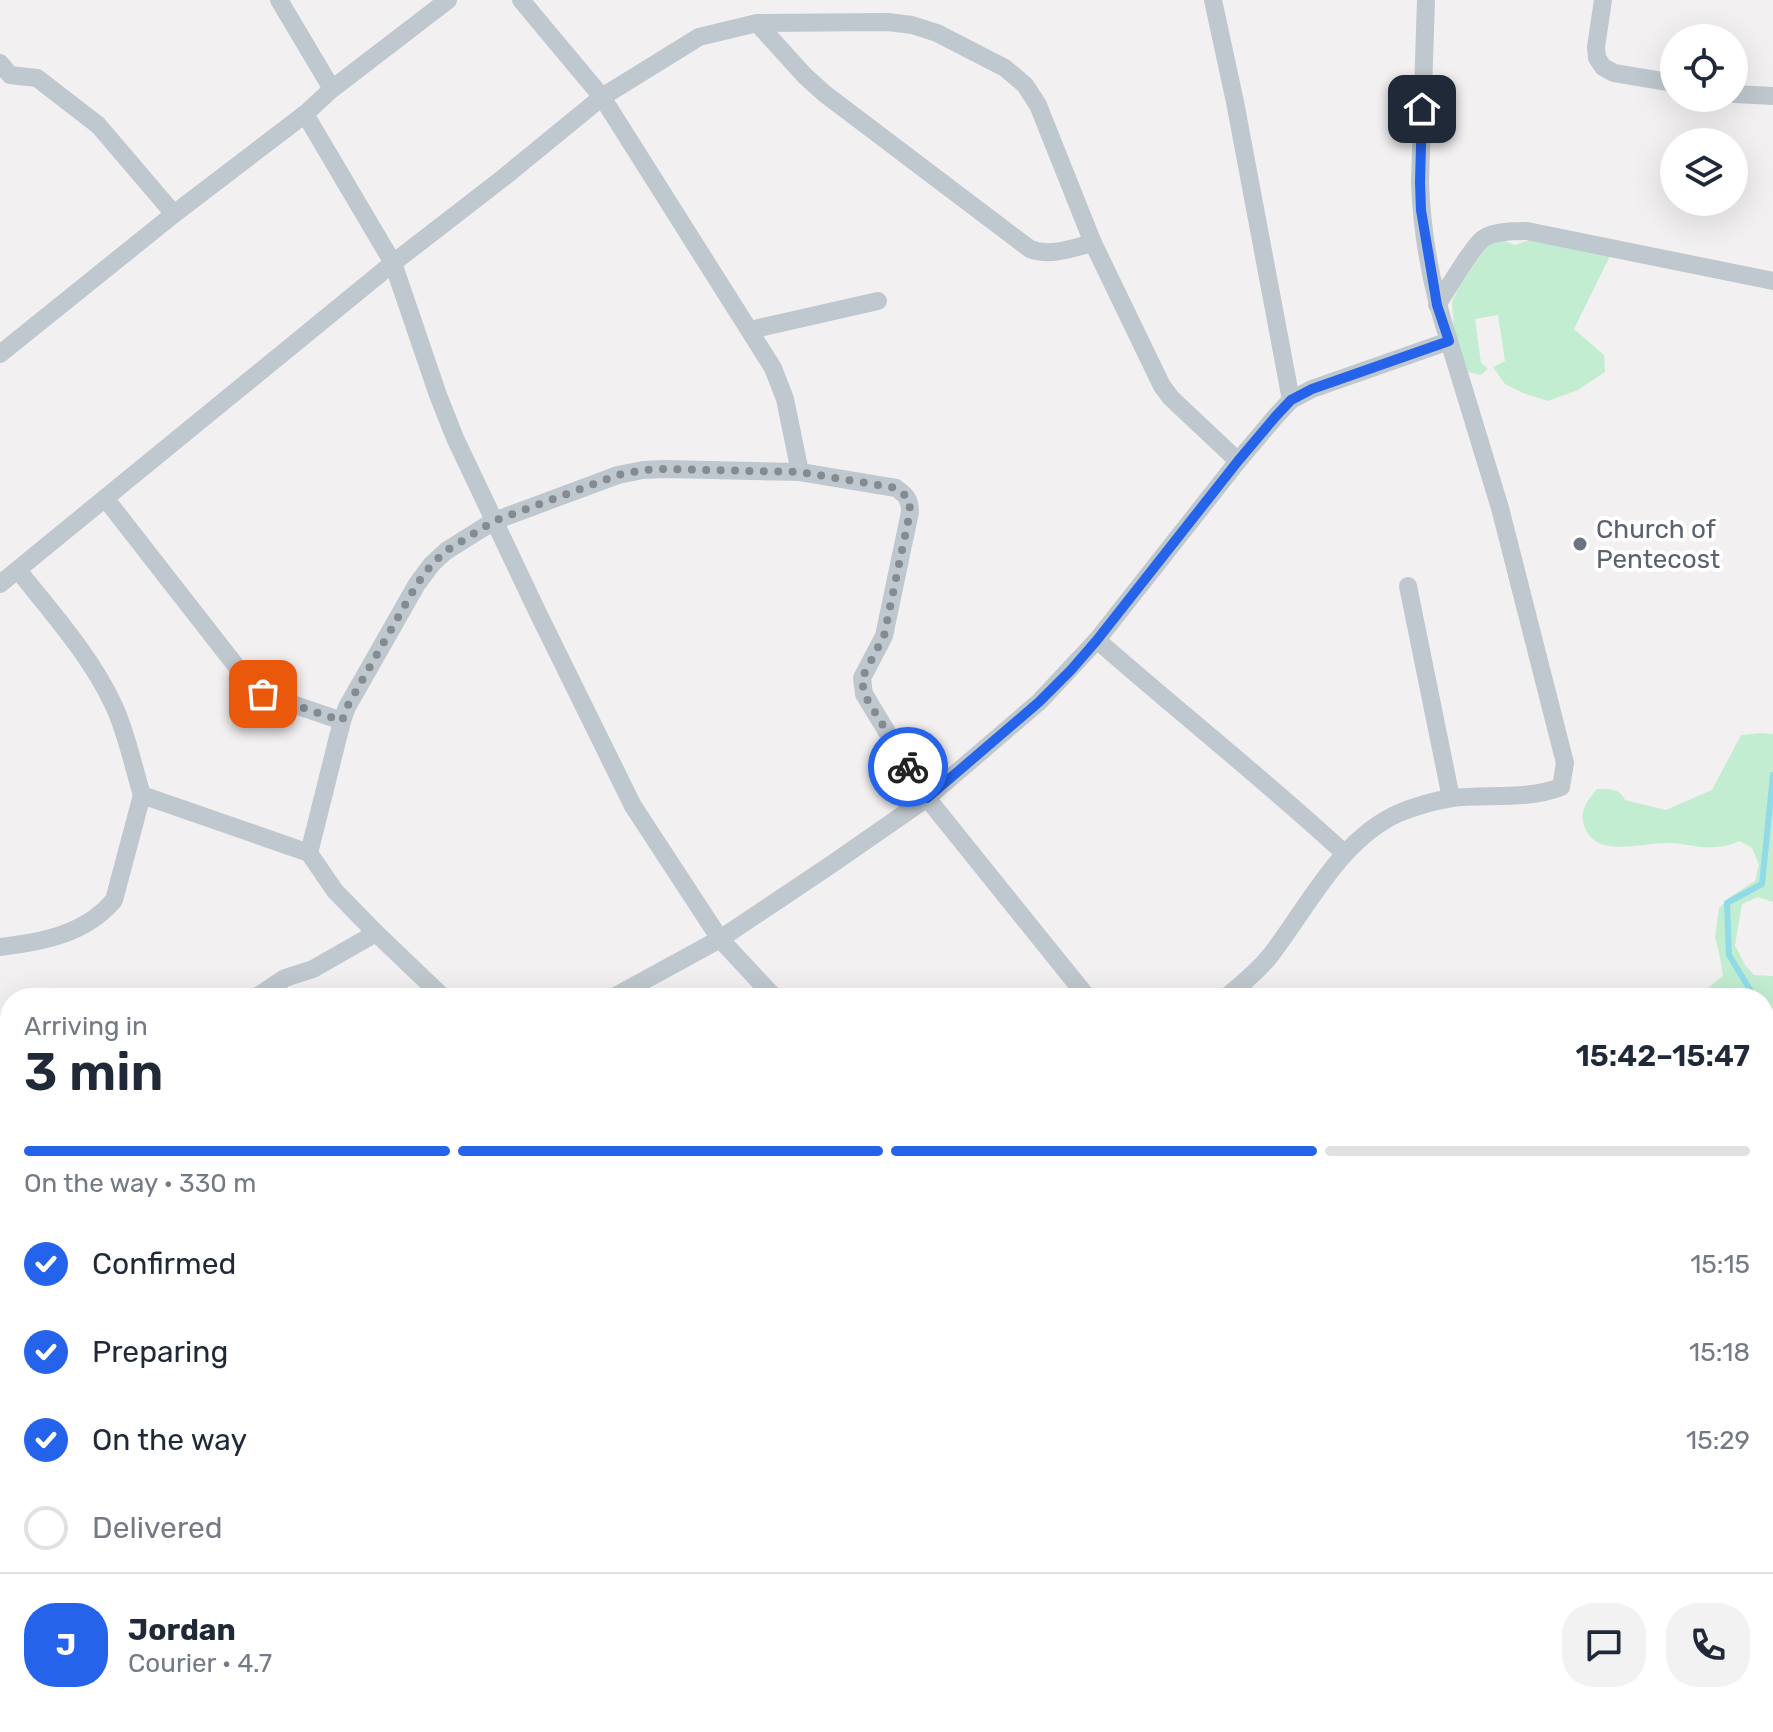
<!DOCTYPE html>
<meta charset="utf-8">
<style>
:root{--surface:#fff;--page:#f2f2f3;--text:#1f2937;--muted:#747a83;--line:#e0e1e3;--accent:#2563eb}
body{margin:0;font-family:Rubik,sans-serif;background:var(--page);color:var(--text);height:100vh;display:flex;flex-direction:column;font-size:30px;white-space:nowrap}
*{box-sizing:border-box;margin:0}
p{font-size:26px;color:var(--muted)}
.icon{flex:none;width:44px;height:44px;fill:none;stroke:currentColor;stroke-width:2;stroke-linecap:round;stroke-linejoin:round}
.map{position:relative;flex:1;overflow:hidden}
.panel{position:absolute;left:0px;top:988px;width:1774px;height:744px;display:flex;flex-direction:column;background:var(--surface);border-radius:32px 32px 0 0;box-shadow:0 8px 32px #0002}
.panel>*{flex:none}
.controls{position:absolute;left:1660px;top:24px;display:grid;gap:16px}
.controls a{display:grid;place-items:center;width:88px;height:88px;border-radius:50%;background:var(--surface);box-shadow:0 8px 32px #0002;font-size:40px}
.pin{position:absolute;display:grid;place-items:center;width:68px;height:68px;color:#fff;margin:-34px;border-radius:16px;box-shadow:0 4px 12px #0006}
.courier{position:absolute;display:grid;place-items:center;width:80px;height:80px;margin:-40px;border:6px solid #2563eb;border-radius:50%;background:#fff;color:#222;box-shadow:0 2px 10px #0007}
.overview em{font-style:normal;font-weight:600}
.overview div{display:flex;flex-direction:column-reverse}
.overview{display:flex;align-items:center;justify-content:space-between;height:136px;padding:0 24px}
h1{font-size:52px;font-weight:600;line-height:60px}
.bar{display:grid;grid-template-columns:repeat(4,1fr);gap:12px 8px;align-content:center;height:96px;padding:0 24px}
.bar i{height:10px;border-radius:6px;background:var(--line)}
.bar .current{background:var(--accent)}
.bar p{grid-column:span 4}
.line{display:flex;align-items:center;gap:20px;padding:0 24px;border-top:2px solid var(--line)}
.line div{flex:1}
.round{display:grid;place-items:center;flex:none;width:84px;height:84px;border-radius:32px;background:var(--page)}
ol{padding:0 24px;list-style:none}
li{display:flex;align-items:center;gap:24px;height:88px}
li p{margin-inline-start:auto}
li .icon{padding:8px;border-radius:50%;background:var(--accent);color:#fff;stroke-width:4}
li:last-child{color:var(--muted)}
li i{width:44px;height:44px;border:4px solid var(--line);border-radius:50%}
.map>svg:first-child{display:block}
.green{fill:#c2edd0}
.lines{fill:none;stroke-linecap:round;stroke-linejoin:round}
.stream{stroke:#91dbe8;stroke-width:6}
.highway-casing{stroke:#7691a8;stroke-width:36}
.street{stroke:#bfc8ce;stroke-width:18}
.highway{stroke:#8ba6bc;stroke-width:32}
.done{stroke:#848b91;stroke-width:8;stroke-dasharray:0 14.4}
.route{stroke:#2563eb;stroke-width:10}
.worship-dot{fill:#6b7280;stroke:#fff;stroke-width:3}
.labels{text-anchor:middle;stroke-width:8;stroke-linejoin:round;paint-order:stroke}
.worship-label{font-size:26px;fill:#5b616d;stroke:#fff;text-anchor:start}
</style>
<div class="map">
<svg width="1773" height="1732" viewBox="0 0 1773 1732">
<rect width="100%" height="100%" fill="#f3f0f1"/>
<!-- green -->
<g class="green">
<path d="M 1535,238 L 1610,256 L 1574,329 L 1604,355 L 1605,372 L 1578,390 L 1548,401 L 1523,393 L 1505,384 L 1493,367 L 1505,361 L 1498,315 L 1475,319 L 1481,363 L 1488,369 L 1481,375 L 1468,372 L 1454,329 L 1452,302 L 1460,285 L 1488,245 L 1502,240 L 1515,245 Z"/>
<path d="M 1761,733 L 1773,734 L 1773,902 L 1758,897 L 1742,904 L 1735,945 L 1745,965 L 1754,975 L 1773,976 L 1773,1008 L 1771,1010 L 1773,1037 L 1770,1062 L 1773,1064 L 1773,1110 L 1764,1117 L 1764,1106 L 1770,1081 L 1764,1081 L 1764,998 L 1705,998 L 1705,990 L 1723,976 L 1720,957 L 1715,937 L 1719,908 L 1730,897 L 1755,881 L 1759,865 L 1752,848 L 1740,841 C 1732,844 1724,847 1716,847 C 1699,849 1683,842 1665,843 C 1641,843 1597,858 1585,828 C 1578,812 1587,801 1597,789 C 1609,789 1620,788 1625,800 L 1666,810 L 1712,790 L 1741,735 Z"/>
<path d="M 1764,1150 L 1765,1155 L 1773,1156 L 1773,1197 L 1764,1195 Z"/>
<path d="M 1626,1722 L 1699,1722 L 1709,1732 L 1612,1732 L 1614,1727 Z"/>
</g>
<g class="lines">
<!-- stream -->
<g class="stream">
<path d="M 1755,998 L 1729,955 L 1727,903 L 1762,884 L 1773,775"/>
<path d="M 1764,1016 L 1773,1049"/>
<path d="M 1764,1126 L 1773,1085"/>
<path d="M 1670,1732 L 1675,1722"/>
</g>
<!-- highway casing -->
<g class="highway-casing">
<g id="highway">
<path d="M 0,1504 L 10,1514"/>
<path d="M 0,1546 L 10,1556"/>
<path d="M 177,1722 L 187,1732"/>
<path d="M 231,1722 L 241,1732"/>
</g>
</g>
<!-- street -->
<g class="street">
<path d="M 279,0 L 332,89"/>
<path d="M 521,0 L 602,97 L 773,368 L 785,399 L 800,472"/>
<path d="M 1213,0 L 1235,102 L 1291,400"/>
<path d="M 1603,0 L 1596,47 L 1597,58 L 1603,67 L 1614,73 L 1674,83"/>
<path d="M 757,23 L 805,76 L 825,94 L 1030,249 C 1051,257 1072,248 1093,243"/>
<path d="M 0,63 L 10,75 L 37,78 L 98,125 L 174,214"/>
<path d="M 1734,94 L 1773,96"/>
<path d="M 305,114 L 393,263 L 438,395 L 455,438 L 537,611 L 633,806 L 720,939 L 775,998"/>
<path d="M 1437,305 C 1446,292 1473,245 1484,238 C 1494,231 1515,231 1527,231 L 1773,281"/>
<path d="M 750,330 L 878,301"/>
<path d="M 0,354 L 174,214 L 305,114 L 332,89 L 448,0"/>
<path d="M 105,498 L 254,689 L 263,694 L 342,721"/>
<path d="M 18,570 C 52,613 91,656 114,706 C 127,734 133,766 142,795 L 309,853 L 335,891 L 376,933 L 444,998"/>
<path d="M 0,584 L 393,263 L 503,178 L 602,97 L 699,37 L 757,23 L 888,22 L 912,25 L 937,33 L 1005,68 L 1025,85 L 1038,105 L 1093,243 L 1162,386 L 1171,398 L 1238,461"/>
<path d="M 1408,586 L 1451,798"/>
<path d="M 1097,640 C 1179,712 1264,779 1344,853"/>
<path d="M 309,853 L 342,721 L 347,707 L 417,584 L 432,564 L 446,551 L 494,521 L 618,475 L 643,470 L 665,469 L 800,472 L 896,488 C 906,495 910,499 910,512 L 884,636 L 862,678 L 864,694 L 927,798 L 1088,998"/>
<path d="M 0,947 C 42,942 86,934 114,900 L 142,795"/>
<path d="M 255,998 L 285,978 L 313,969 L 376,933"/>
<path d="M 612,998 L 720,939 L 832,864 L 927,798 L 1039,702 L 1097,640 L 1238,461 L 1276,416 L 1291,400 L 1312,389 L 1449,341 C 1432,290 1422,236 1420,182 L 1426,0"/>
<path d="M 1225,998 C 1241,985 1257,972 1270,956 C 1308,907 1340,839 1399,813 C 1416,806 1434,801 1452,798 C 1488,794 1527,800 1561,787 L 1565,763 L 1500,508 L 1449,341"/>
<path d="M 0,1165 L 10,1174"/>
<path d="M 1773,1458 L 1771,1572 L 1773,1591"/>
<path d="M 882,1722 L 886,1732"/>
<path d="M 1026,1722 L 1031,1732"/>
<path d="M 1161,1722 L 1165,1732"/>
<path d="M 1513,1722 L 1515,1732"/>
<path d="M 1400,1729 L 1459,1722"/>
<path d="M 320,1732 L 329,1722"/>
<path d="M 919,1732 L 943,1722"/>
<path d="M 1771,1732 L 1773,1698"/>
</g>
<!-- highway -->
<use href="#highway" class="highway"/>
</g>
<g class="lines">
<!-- done -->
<path class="done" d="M 263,694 L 342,721 L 347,707 L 417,584 L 432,564 L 446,551 L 494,521 L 618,475 L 643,470 L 665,469 L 800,472 L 896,488 C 906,495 910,499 910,512 L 884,636 L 862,678 L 864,694 L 908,767"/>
<!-- route -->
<path class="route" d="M 908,767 L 927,798 L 1039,702 L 1071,670 L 1097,640 L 1238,461 L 1276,416 L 1291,400 L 1312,389 L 1449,341 L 1437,305 L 1421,210 L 1420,182 L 1422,109"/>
</g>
<!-- markers -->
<circle class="worship-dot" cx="1580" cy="544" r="8"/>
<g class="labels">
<!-- worship labels -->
<g class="worship-label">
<text x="1596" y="538">Church of<tspan x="1596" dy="30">Pentecost</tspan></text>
</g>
</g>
</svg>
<div class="controls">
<a><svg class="icon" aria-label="locate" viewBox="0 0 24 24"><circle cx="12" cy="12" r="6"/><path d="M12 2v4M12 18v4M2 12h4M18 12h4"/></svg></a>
<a><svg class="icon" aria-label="layers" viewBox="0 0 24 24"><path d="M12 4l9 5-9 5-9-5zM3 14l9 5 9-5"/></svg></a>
</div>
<div class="pin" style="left:263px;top:694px;background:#ea580c"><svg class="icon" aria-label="bag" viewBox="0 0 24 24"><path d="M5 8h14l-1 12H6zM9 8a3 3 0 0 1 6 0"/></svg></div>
<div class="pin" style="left:1422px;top:109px;background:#1f2937"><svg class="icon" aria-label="home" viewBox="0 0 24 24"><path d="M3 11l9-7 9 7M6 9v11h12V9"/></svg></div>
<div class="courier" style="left:908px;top:767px"><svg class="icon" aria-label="bike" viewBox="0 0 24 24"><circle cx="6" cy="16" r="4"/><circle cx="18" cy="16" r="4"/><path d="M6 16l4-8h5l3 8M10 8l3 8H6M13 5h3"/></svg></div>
<section class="panel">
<div class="overview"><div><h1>3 min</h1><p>Arriving in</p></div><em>15:42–15:47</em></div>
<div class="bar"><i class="current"></i><i class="current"></i><i class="current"></i><i></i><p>On the way · 330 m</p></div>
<ol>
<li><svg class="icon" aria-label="check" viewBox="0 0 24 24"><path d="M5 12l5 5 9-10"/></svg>Confirmed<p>15:15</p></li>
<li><svg class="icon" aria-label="check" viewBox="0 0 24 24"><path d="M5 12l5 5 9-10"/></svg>Preparing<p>15:18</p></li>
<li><svg class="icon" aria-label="check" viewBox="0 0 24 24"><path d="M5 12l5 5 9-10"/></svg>On the way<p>15:29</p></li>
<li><i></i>Delivered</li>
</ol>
<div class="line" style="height:144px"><b class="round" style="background:var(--accent);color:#fff">J</b><div><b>Jordan</b><p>Courier · 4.7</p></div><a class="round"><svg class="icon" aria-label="chat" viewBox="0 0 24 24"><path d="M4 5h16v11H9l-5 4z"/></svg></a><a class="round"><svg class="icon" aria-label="phone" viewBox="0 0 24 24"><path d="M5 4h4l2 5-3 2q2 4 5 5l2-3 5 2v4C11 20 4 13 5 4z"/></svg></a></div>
</section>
</div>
